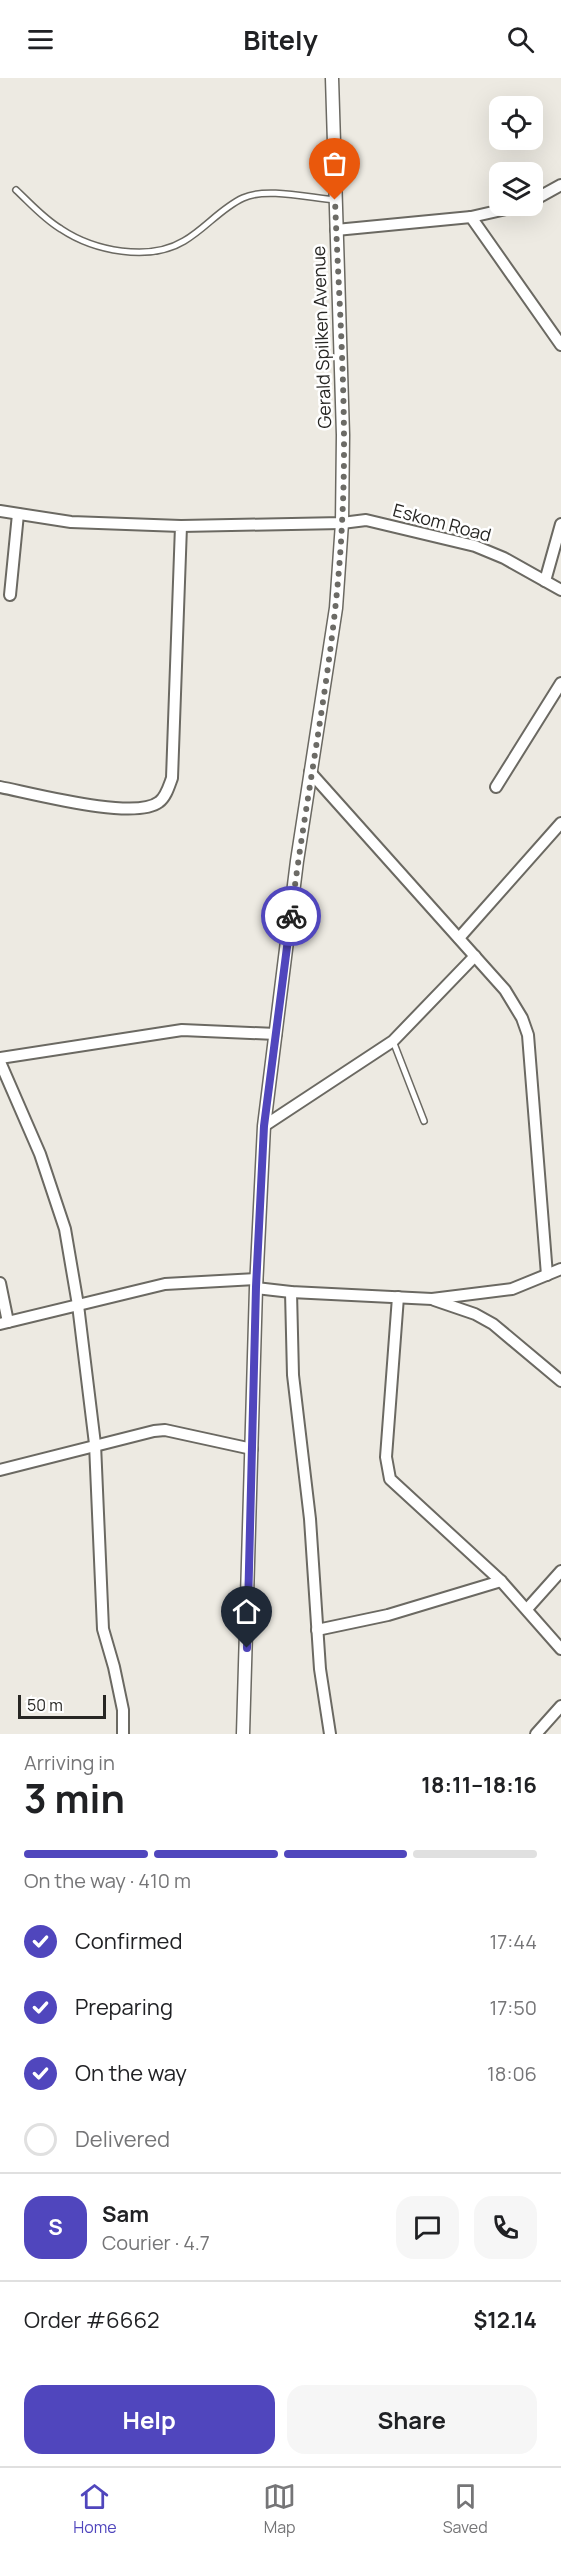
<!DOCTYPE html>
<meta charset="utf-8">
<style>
:root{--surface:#fff;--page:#f6f6f6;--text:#202124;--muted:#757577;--line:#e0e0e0;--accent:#5046bd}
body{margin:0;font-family:Manrope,sans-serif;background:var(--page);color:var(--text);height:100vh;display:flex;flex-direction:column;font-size:22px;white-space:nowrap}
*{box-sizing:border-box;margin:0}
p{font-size:20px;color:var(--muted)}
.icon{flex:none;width:33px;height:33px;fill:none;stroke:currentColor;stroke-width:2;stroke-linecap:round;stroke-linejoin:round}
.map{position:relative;height:1656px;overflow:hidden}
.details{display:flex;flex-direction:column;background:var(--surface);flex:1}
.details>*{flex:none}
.buttons{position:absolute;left:489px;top:18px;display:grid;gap:12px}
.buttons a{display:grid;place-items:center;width:54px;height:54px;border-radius:12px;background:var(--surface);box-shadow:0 6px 24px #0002;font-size:30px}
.scale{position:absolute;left:18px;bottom:15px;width:88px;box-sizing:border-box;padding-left:6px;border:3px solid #272623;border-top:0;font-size:16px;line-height:21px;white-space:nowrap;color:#272623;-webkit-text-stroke:4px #fff;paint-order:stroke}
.pin{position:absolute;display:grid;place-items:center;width:51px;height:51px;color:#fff;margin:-62px -26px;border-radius:50% 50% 50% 0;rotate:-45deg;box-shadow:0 0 6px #0007}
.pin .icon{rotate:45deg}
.courier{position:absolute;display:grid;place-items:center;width:60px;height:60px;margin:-30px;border:4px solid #5046bd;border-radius:50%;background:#fff;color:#222;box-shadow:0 2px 8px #0007}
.headline em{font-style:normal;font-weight:700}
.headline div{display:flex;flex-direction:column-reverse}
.headline{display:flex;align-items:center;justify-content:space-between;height:102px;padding:0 24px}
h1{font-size:39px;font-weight:700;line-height:45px}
.bar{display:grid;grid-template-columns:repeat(4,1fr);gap:9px 6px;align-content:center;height:72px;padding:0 24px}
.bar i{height:8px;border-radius:4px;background:var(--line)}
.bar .on{background:var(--accent)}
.bar p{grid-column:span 4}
.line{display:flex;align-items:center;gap:15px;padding:0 24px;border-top:2px solid var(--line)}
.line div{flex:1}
.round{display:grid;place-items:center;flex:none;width:63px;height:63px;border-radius:18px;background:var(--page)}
ol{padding:0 24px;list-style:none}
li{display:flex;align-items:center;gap:18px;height:66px}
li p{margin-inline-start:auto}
li .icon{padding:6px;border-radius:50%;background:var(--accent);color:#fff;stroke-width:4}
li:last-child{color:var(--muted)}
li i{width:33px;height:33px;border:3px solid var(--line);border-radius:50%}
.action{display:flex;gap:12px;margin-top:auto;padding:12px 24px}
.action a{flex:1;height:69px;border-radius:18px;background:var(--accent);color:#fff;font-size:24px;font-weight:700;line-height:69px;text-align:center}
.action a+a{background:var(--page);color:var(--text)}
header{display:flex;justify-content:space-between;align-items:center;height:78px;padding:0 24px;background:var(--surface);font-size:27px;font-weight:700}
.tab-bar{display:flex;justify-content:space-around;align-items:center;height:84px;border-top:2px solid var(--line);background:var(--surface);font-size:16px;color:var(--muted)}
.tab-bar a{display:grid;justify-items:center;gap:3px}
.tab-bar .on{color:var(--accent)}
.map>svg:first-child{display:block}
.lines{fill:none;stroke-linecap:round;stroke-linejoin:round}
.service-casing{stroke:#6b6962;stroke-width:8}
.minor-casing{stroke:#6b6962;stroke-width:14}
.tertiary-casing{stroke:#6b6962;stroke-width:15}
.service{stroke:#fff;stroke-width:5}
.minor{stroke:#fff;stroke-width:10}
.tertiary{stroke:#fff;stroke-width:12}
.done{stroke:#6c6b66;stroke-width:6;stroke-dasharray:0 10.8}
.route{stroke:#5046bd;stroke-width:8}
.labels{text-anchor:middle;stroke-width:5;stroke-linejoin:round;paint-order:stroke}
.street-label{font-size:18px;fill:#272623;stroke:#fff}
</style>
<header><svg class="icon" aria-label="menu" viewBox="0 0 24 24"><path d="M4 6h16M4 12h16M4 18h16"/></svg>Bitely<svg class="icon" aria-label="search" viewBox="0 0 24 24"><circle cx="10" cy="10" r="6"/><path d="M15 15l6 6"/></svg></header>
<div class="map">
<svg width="561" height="1656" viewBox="0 0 561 1656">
<rect width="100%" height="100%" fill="#edeae2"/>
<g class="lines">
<!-- service casing -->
<g class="service-casing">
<g id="service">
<path d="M 16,112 C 30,125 44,141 61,151 C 94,173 149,184 184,163 C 205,151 221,130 243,120 C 266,109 310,120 335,122"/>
<path d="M 393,963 L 424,1043"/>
</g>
</g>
<!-- minor casing -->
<g class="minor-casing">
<g id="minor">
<path d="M 532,123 L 561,107"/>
<path d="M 471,139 L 561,267"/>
<path d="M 336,152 L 471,139 L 519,128"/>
<path d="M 0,433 L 71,444 L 181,448 L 172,700 C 169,708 166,719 159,724 C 135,743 31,715 0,709"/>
<path d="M 181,448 L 342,445 L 366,442 L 475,468 L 504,480 L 561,512"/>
<path d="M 545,503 L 561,446"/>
<path d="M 10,517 L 18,436"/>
<path d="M 310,694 L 505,912 L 522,940 L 528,957 L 547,1197"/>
<path d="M 496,709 L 561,605"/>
<path d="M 459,860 L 561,745"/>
<path d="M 0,980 L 182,952 L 276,956"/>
<path d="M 0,984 L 40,1076 L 65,1151 L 78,1227 L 95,1366 L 103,1551 L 114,1589 L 123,1632 L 123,1656"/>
<path d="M 264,1048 L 393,963 L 475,878"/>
<path d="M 0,1205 L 8,1244"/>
<path d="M 256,1210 L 291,1214 L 432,1221 L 512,1211 L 561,1191"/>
<path d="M 291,1214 L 293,1297 L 310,1441 L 320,1591 L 330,1656"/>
<path d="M 398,1219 L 386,1379 L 390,1401 L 501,1503 L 561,1571"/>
<path d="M 434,1222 L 475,1236 L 493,1246 L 561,1303"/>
<path d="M 0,1246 L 165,1206 L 257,1201"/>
<path d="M 0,1392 L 154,1353 L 165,1352 L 252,1371"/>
<path d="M 527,1531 L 561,1493"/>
<path d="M 317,1552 L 388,1537 L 501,1503"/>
<path d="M 536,1656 L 561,1628"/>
</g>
</g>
<!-- tertiary casing -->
<g class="tertiary-casing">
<path id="tertiary" d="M 243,1656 L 256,1210 L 264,1048 L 297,783 L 336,530 L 342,445 L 343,357 L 332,0"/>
</g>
<!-- service -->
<use href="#service" class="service"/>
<!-- minor -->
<use href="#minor" class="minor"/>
<!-- tertiary -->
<use href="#tertiary" class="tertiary"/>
</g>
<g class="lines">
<!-- done -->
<path class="done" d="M 291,838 C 307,707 336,577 342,445 C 348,338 339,229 335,122"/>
<!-- route -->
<path class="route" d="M 247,1570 L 256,1209 L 264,1048 L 291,838"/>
</g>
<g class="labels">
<!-- street labels -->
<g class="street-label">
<text transform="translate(322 259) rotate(-92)" y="6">Gerald Spilken Avenue</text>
<text transform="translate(442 445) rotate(15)" y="6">Eskom Road</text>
</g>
</g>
</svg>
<div class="buttons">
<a><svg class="icon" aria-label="locate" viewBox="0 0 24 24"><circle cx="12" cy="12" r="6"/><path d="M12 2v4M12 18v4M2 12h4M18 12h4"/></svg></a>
<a><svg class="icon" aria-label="layers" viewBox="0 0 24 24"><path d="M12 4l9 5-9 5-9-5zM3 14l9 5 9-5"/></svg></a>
</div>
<div class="scale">50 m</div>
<div class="pin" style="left:335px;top:122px;background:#ea580c"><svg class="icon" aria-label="bag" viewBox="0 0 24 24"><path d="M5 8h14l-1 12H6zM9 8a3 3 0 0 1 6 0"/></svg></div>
<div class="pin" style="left:247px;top:1570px;background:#1f2937"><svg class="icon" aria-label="home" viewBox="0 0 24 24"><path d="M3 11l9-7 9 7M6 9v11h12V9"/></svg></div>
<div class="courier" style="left:291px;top:838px"><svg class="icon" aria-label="bike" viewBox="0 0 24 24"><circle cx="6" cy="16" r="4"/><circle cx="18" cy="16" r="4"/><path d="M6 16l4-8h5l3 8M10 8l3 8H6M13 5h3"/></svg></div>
</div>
<section class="details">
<div class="headline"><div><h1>3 min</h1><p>Arriving in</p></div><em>18:11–18:16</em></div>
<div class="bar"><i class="on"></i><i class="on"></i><i class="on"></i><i></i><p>On the way · 410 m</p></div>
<ol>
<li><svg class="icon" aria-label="check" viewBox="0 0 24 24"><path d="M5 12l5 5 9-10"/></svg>Confirmed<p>17:44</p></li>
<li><svg class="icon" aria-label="check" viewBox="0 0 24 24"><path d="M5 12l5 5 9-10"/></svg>Preparing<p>17:50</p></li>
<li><svg class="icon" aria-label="check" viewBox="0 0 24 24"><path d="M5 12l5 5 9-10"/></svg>On the way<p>18:06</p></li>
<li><i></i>Delivered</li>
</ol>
<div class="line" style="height:108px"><b class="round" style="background:var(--accent);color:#fff">S</b><div><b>Sam</b><p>Courier · 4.7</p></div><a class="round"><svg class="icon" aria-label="chat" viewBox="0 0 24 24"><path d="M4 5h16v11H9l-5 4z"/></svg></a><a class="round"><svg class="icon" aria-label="phone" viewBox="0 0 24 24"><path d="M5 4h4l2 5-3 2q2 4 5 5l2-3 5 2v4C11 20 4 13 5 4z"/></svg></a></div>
<div class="line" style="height:78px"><div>Order #6662</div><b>$12.14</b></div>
<div class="action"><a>Help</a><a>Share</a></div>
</section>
<nav class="tab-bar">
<a class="on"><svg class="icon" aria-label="home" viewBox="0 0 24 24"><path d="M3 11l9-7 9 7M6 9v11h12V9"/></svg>Home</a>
<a><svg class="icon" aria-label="map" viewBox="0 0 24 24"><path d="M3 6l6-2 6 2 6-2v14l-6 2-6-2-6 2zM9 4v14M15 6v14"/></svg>Map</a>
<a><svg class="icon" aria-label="saved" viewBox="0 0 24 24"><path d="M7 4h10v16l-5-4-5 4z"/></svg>Saved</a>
</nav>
